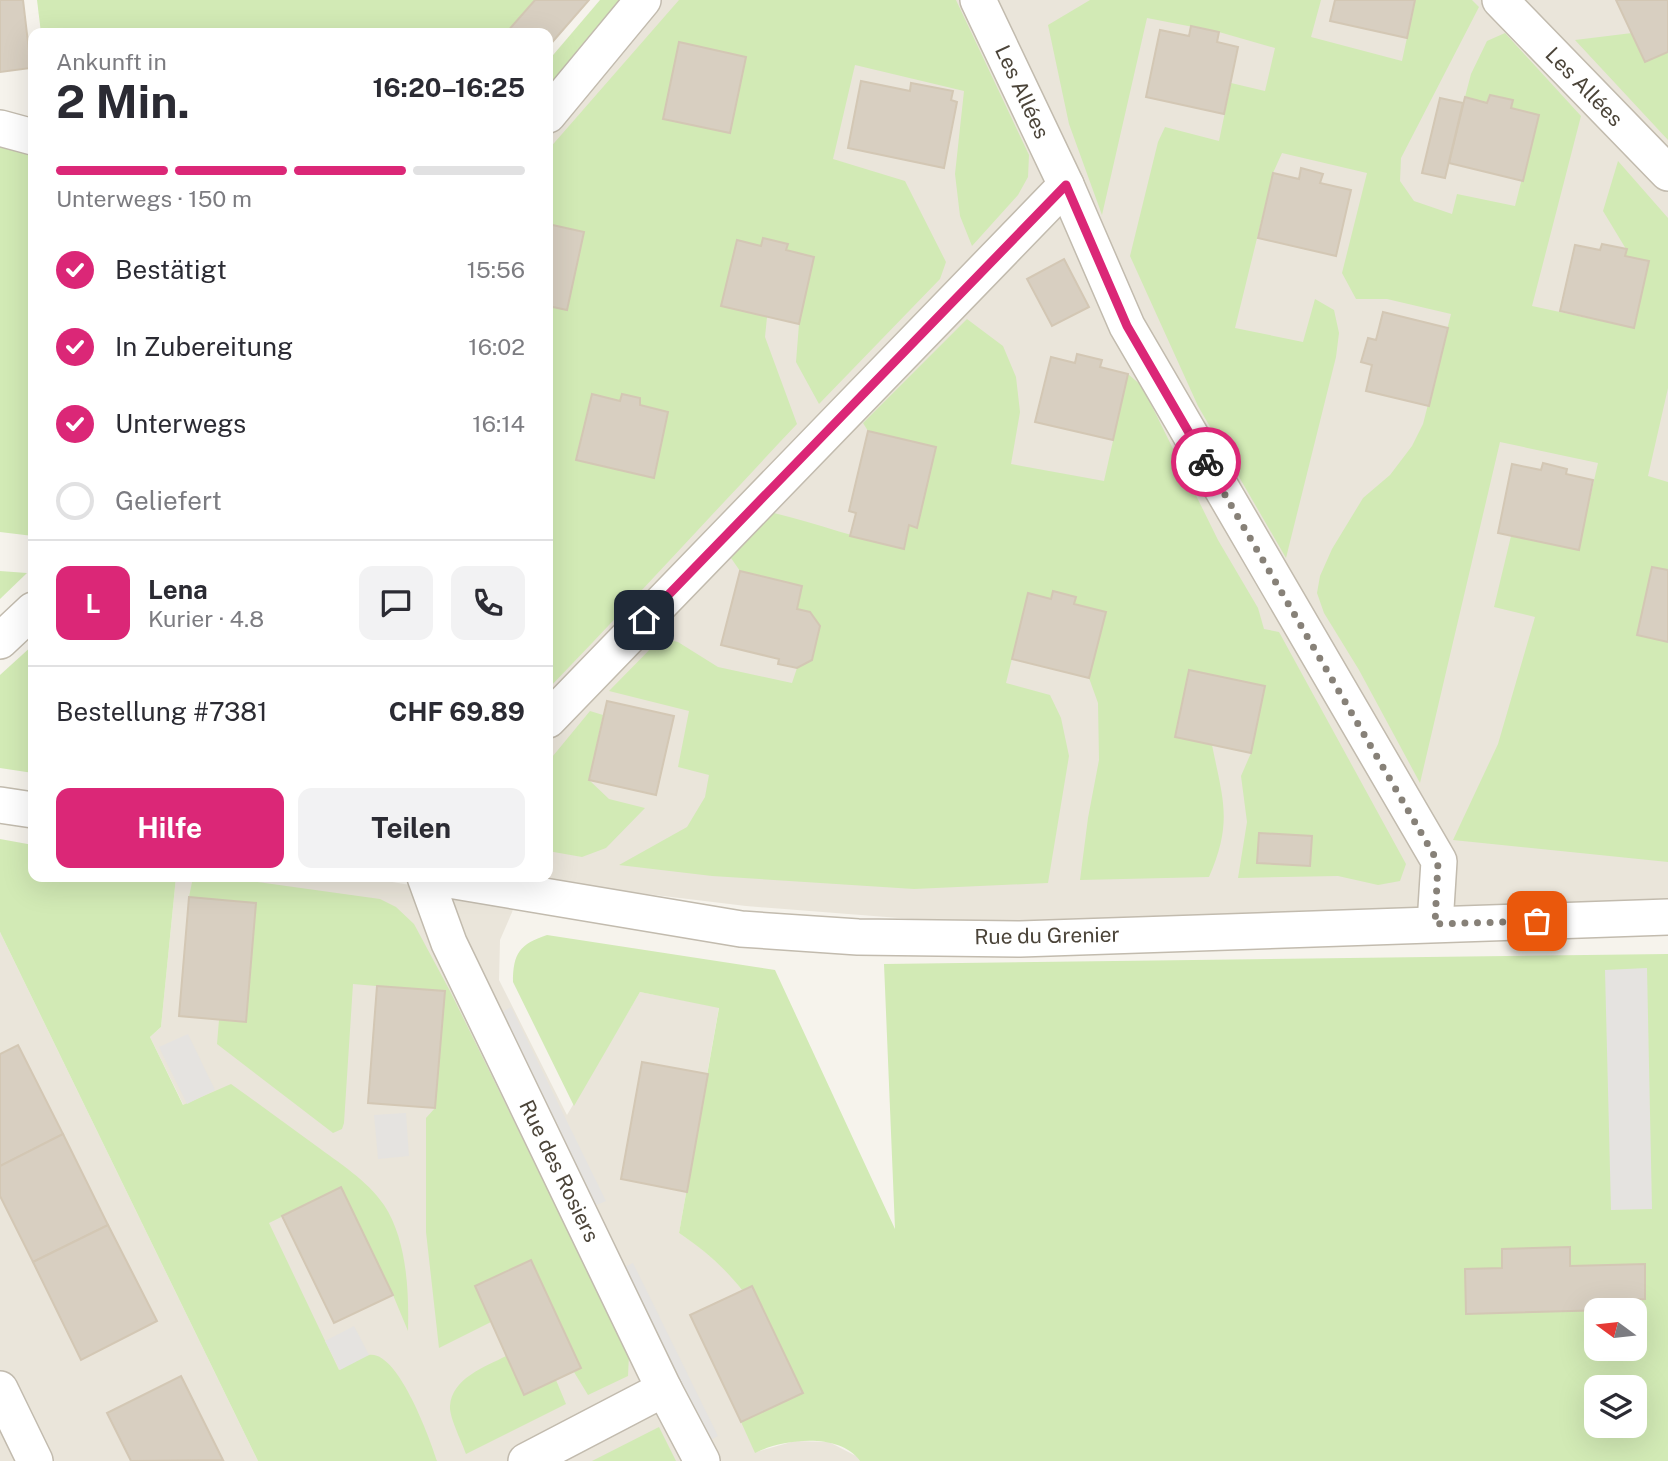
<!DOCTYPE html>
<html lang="de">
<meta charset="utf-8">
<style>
:root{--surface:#fff;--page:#f2f2f3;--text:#2b2b33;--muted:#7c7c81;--line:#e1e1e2;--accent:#db2777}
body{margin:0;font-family:"Public Sans",sans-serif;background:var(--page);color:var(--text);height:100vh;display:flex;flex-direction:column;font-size:26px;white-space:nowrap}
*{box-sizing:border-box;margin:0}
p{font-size:23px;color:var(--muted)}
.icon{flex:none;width:38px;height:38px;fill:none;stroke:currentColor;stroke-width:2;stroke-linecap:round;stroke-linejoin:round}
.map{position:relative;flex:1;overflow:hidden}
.drawer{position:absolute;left:28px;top:28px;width:525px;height:854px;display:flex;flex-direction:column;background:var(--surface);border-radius:14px;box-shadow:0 7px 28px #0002}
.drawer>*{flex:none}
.needle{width:46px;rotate:285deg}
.buttons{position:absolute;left:1584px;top:1298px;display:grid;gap:14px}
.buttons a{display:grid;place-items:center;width:63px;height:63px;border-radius:14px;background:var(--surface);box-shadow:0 7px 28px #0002;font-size:35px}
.pin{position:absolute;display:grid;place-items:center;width:60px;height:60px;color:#fff;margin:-30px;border-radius:14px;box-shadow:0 4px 10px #0006}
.courier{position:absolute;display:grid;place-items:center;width:70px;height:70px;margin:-35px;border:5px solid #db2777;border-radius:50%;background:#fff;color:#222;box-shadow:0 2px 9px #0007}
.overview em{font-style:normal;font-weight:700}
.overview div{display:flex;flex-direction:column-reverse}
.overview{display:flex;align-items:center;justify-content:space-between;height:119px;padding:0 28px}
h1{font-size:46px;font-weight:700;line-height:52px}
.bar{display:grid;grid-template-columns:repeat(4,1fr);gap:10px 7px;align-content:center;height:84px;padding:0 28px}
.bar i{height:9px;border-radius:5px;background:var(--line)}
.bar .selected{background:var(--accent)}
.bar p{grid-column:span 4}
.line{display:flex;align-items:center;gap:18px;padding:0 28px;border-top:2px solid var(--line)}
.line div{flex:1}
.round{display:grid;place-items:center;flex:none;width:74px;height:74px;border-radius:14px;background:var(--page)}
ol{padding:0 28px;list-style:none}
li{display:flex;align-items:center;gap:21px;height:77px}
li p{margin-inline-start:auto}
li .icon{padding:7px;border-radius:50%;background:var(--accent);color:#fff;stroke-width:4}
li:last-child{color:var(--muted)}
li i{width:38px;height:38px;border:4px solid var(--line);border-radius:50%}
.button{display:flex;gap:14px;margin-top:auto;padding:14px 28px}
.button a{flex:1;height:80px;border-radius:14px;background:var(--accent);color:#fff;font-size:28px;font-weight:700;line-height:80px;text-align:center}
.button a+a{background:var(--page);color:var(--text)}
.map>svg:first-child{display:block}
.residential{fill:#eae5da}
.green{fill:#d2eab5;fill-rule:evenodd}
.parking{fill:#e5e3e0}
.building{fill:#d8cfc1;stroke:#d3c7b4;stroke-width:2}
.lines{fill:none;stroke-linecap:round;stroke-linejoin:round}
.minor-casing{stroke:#c2bbae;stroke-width:38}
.minor{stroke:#fff;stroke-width:35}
.done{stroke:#878178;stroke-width:7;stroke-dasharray:0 12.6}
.route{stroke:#db2777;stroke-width:9}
.labels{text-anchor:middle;stroke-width:6;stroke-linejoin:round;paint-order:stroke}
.street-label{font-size:21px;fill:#4b4439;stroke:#fff}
</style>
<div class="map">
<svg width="1668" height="1461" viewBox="0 0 1668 1461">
<rect width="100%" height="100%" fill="#f6f3ec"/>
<!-- residential -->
<g class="residential">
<path d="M 659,0 L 1668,0 L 1668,901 L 1014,927 L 746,906 L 506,877 L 548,877 L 548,130 Z"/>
<path d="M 176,877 L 363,877 L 516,903 L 500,940 L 499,980 L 567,1115 L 640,992 L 719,1007 L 679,1233 L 698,1246 L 728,1272 L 742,1290 L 752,1286 L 803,1393 L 756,1452 L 795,1441 L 829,1442 L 856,1456 L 860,1461 L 358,1461 L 150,1037 L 161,1027 Z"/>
<path d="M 0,932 L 258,1461 L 0,1461 Z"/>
</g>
<!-- green -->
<g class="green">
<path d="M 37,0 L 535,0 L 506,33 L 41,33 Z"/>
<path d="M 600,0 L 632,0 L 548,96 L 548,61 Z"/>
<path d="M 679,0 L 956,0 L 1029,155 L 1028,177 L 1018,195 L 972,246 L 960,216 L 955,174 L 964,91 L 855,65 L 833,159 L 905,181 L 946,262 L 940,279 L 819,404 L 796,362 L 799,324 L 814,257 L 786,250 L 788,244 L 764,238 L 761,246 L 737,240 L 721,306 L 767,317 L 765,337 L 797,424 C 714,512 632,602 548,689 L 548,306 L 566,310 L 584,232 L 548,224 L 548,150 Z"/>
<path d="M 1090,0 L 1321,0 L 1311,37 L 1402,61 L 1415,0 L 1472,0 L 1479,7 L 1401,158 L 1400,181 L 1414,201 L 1452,214 L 1457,194 L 1515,206 L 1538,115 L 1511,108 L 1512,100 L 1490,95 L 1487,103 L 1465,97 L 1471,74 L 1487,41 L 1505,33 L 1581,116 L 1532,306 L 1634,328 L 1649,262 L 1625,256 L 1626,249 L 1603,211 L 1618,161 L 1668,218 L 1668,388 L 1648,476 L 1668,482 L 1668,570 L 1652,567 L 1637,635 L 1668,642 L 1668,862 L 1453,840 L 1498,744 L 1535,617 L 1494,607 L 1511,536 L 1578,550 L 1598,463 L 1500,442 L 1420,783 L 1359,670 L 1324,613 L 1317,593 L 1320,576 L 1332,549 L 1363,498 L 1390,475 L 1412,446 L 1423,424 L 1451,314 L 1387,299 L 1356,299 L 1342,273 L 1367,173 L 1282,153 L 1273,173 L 1235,328 L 1303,342 L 1315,299 L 1334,310 L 1339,333 L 1336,357 L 1286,558 L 1198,406 L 1130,256 L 1158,142 L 1165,127 L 1219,141 L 1231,83 L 1265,91 L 1275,48 L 1219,32 L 1147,18 L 1102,215 L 1069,124 L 1048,25 Z"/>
<path d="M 1632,33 L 1645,62 L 1668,52 L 1668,140 L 1575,40 Z"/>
<path d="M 0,142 L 16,145 L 33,156 L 33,536 L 0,532 Z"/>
<path d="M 967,319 L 1003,346 L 1016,377 L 1020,412 L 1011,464 L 1104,481 L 1128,374 L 1142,386 L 1218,540 L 1258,608 L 1264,629 L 1279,632 L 1406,864 L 1400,881 L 1378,885 L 1338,876 L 1238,878 L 1247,822 L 1241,776 L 1251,753 L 1265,686 L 1189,670 L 1175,737 L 1212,745 C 1223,800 1233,822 1209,877 L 1080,880 L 1088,818 L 1099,760 L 1098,703 L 1089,678 L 1106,612 L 1074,604 L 1075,597 L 1053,591 L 1051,599 L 1028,594 L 1006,683 L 1050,695 L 1061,718 L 1069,756 L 1048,883 L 914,889 L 712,876 L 619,865 L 687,827 L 705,797 L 709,775 L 678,767 L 689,711 L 609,691 L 661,638 L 678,642 L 718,667 L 792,683 L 797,668 L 812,660 L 820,626 L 797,609 L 802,586 L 740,571 L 731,558 L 774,513 C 818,524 860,539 904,549 L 909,525 L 917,527 L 936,447 L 868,431 L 863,423 Z"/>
<path d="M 0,571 L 27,573 L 0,599 Z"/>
<path d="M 33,645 L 33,773 L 0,768 L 0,675 Z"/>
<path d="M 590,711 L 603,715 L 589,780 L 609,799 L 645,808 L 606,848 L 582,857 L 548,851 L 548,762 Z"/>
<path d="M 0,839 L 33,845 L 33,877 L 176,877 L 161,1027 L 150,1037 L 183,1105 L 231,1084 C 259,1104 287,1125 315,1145 C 339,1163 367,1180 384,1205 C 407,1240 409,1291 408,1331 L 393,1295 L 341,1188 L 269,1223 L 339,1370 C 348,1366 359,1357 369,1355 C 398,1350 430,1439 437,1461 L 258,1461 L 0,932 Z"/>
<path d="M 193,877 L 222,877 L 380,899 L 396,907 L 414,924 L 450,991 L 629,1355 L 628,1376 L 588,1395 L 574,1372 L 581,1368 L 531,1260 L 475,1286 L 491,1322 L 439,1348 L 426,1232 L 426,1118 L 435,1108 L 445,992 L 353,984 L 344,1123 L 342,1129 L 333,1133 L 217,1044 L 219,1020 L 246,1021 L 256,903 L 189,897 Z"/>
<path d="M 547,935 L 775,970 L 895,1229 L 884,964 L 1668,954 L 1668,1461 L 860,1461 C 839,1432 783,1439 755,1453 L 741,1422 L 802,1393 L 752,1286 L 742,1290 C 724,1267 703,1249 679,1233 L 719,1008 L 640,992 L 574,1106 L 513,982 C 513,953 520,944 547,935 ZM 1596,1311 L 1634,1311 L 1634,1349 L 1596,1349 ZM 1596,1388 L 1634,1388 L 1634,1426 L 1596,1426 Z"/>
<path d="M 506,1356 L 524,1394 L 556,1380 L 566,1404 L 466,1454 C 462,1442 449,1417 450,1406 C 452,1378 485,1367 506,1356 Z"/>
<path d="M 659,1427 L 676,1461 L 592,1461 Z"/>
</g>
<!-- parking -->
<g class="parking">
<path d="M 1647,968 L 1652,1209 L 1611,1210 L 1605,970 Z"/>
<path d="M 511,1007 L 606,1201 L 592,1207 L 498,1014 Z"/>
<path d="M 188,1034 L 215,1090 L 187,1104 L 159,1047 Z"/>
<path d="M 406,1113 L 409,1156 L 378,1159 L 374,1115 Z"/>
<path d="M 633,1263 L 718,1436 L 708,1441 L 622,1268 Z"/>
<path d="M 354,1326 L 369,1355 L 340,1370 L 325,1341 Z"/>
</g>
<!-- building -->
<g class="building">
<path d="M 0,0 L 23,0 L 31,68 L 0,72 Z"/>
<path d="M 535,0 L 589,0 L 548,47 L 548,33 L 506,33 Z"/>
<path d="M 1335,0 L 1415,0 L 1407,38 L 1330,21 Z"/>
<path d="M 1616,0 L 1668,0 L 1668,52 L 1645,62 Z"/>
<path d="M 1191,26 L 1219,32 L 1217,42 L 1238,47 L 1224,114 L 1146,97 L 1160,30 L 1189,36 Z"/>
<path d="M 679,42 L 746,57 L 730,133 L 663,119 Z"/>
<path d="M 861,81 L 910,91 L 911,83 L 953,91 L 951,100 L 957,102 L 944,168 L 848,148 Z"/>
<path d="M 1490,95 L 1513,100 L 1511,108 L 1539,115 L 1523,181 L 1449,163 L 1465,97 L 1487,103 Z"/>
<path d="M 1440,98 L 1463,103 L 1445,178 L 1422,173 Z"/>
<path d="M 1301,168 L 1323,174 L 1320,183 L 1351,190 L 1336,256 L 1258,238 L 1273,173 L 1299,179 Z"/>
<path d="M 548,224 L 584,232 L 567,310 L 548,306 Z"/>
<path d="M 763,238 L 788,244 L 786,250 L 814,257 L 799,324 L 721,306 L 737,240 L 761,246 Z"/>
<path d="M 1602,244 L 1627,249 L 1625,256 L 1649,261 L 1634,328 L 1560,311 L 1575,245 L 1600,250 Z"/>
<path d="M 1064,259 L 1089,307 L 1052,326 L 1027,279 Z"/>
<path d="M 1383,312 L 1448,328 L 1429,406 L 1366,391 L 1372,365 L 1361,362 L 1368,338 L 1376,340 Z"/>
<path d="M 1077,354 L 1102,360 L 1100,367 L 1128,374 L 1113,440 L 1035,422 L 1051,357 L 1075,363 Z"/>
<path d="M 592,394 L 620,401 L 622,394 L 640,398 L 640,405 L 668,412 L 654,478 L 576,460 Z"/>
<path d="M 868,431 L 936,447 L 917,528 L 909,525 L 904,549 L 850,536 L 856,513 L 849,511 Z"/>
<path d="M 1543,463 L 1567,469 L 1566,474 L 1593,480 L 1579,550 L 1498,533 L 1512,464 L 1541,470 Z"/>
<path d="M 1652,567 L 1668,570 L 1668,642 L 1637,635 Z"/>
<path d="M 740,571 L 802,586 L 797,609 L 810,612 L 820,626 L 812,660 L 797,668 L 778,664 L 779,659 L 721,645 Z"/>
<path d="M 1053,591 L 1076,597 L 1074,604 L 1106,612 L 1089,678 L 1012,659 L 1028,593 L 1051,599 Z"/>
<path d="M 1189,670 L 1265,686 L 1251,753 L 1175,737 Z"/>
<path d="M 607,701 L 674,716 L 656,795 L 589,780 Z"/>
<path d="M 1259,833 L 1312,836 L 1310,866 L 1257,863 Z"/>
<path d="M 189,897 L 256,903 L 246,1022 L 179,1016 Z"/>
<path d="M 377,986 L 445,991 L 435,1108 L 368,1103 Z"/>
<path d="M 18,1045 L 63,1134 L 0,1166 L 0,1054 Z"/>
<path d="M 642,1062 L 708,1074 L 687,1192 L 621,1179 Z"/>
<path d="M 63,1134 L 108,1225 L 33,1262 L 0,1196 L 0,1166 Z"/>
<path d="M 341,1187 L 393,1295 L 334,1323 L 282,1216 Z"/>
<path d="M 108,1225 L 157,1321 L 81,1360 L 33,1262 Z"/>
<path d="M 1570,1247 L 1570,1266 L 1645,1264 L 1645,1299 L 1607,1301 L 1608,1310 L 1466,1314 L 1465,1269 L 1502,1268 L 1502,1249 Z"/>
<path d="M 531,1260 L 581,1368 L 524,1395 L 475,1286 Z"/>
<path d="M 752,1286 L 803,1393 L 741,1422 L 690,1315 Z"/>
<path d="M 181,1376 L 223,1460 L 131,1461 L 107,1413 Z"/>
</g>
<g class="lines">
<!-- minor casing -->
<g class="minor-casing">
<g id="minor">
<path d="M 978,0 L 1066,185 L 1127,326 L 1439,861 L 1435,924"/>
<path d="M 1500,0 L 1668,173"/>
<path d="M 548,115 L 643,0"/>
<path d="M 0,128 L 33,137"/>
<path d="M 0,641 L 33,610"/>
<path d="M 548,720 L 1066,185"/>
<path d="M 0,805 L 33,810"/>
<path d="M 425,877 L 449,943 L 664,1389 L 702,1461"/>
<path d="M 431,877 L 741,929 L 858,937 L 1020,939 L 1668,917"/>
<path d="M 0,1389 L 35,1461"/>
<path d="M 526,1461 L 664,1389"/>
</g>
</g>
<!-- minor -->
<use href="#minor" class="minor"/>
</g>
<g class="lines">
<!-- done -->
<path class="done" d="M 1206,462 L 1438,862 L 1435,924 L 1537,921"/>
<!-- route -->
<path class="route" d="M 644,620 L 1066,185 L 1127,326 L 1206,462"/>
</g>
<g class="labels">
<!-- street labels -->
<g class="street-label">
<text transform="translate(1584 87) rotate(46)" y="7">Les Allées</text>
<text transform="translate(1022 92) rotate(65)" y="7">Les Allées</text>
<text transform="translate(1047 936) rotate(-1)" y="7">Rue du Grenier</text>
<text transform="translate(559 1171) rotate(64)" y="7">Rue des Rosiers</text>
</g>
</g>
</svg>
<div class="buttons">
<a><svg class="needle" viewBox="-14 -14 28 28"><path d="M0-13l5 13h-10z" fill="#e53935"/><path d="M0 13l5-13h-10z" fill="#7c7c81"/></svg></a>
<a><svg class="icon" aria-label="layers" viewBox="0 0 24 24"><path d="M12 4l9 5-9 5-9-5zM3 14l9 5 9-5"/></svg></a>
</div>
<div class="pin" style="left:1537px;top:921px;background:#ea580c"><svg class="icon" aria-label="bag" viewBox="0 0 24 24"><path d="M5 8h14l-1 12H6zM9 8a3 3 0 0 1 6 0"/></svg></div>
<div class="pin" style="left:644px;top:620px;background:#1f2937"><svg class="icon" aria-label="home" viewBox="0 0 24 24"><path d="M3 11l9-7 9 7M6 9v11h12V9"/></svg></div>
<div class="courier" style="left:1206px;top:462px"><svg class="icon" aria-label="bike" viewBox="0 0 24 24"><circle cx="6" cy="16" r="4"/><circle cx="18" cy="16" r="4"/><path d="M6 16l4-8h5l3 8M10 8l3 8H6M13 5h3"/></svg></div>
<section class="drawer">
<div class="overview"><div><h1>2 Min.</h1><p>Ankunft in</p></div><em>16:20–16:25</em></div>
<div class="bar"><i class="selected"></i><i class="selected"></i><i class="selected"></i><i></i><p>Unterwegs · 150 m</p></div>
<ol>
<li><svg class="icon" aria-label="check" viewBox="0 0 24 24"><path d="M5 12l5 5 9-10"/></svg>Bestätigt<p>15:56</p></li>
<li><svg class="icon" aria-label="check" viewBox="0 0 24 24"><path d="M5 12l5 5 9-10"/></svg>In Zubereitung<p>16:02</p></li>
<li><svg class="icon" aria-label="check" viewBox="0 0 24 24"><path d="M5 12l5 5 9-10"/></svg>Unterwegs<p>16:14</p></li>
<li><i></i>Geliefert</li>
</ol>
<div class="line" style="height:126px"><b class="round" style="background:var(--accent);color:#fff">L</b><div><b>Lena</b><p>Kurier · 4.8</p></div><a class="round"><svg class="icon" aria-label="chat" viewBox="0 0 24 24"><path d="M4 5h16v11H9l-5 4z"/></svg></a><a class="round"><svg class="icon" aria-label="phone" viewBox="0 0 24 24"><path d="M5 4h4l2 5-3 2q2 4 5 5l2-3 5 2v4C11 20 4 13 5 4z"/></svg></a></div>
<div class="line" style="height:91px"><div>Bestellung #7381</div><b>CHF 69.89</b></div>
<div class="button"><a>Hilfe</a><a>Teilen</a></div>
</section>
</div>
